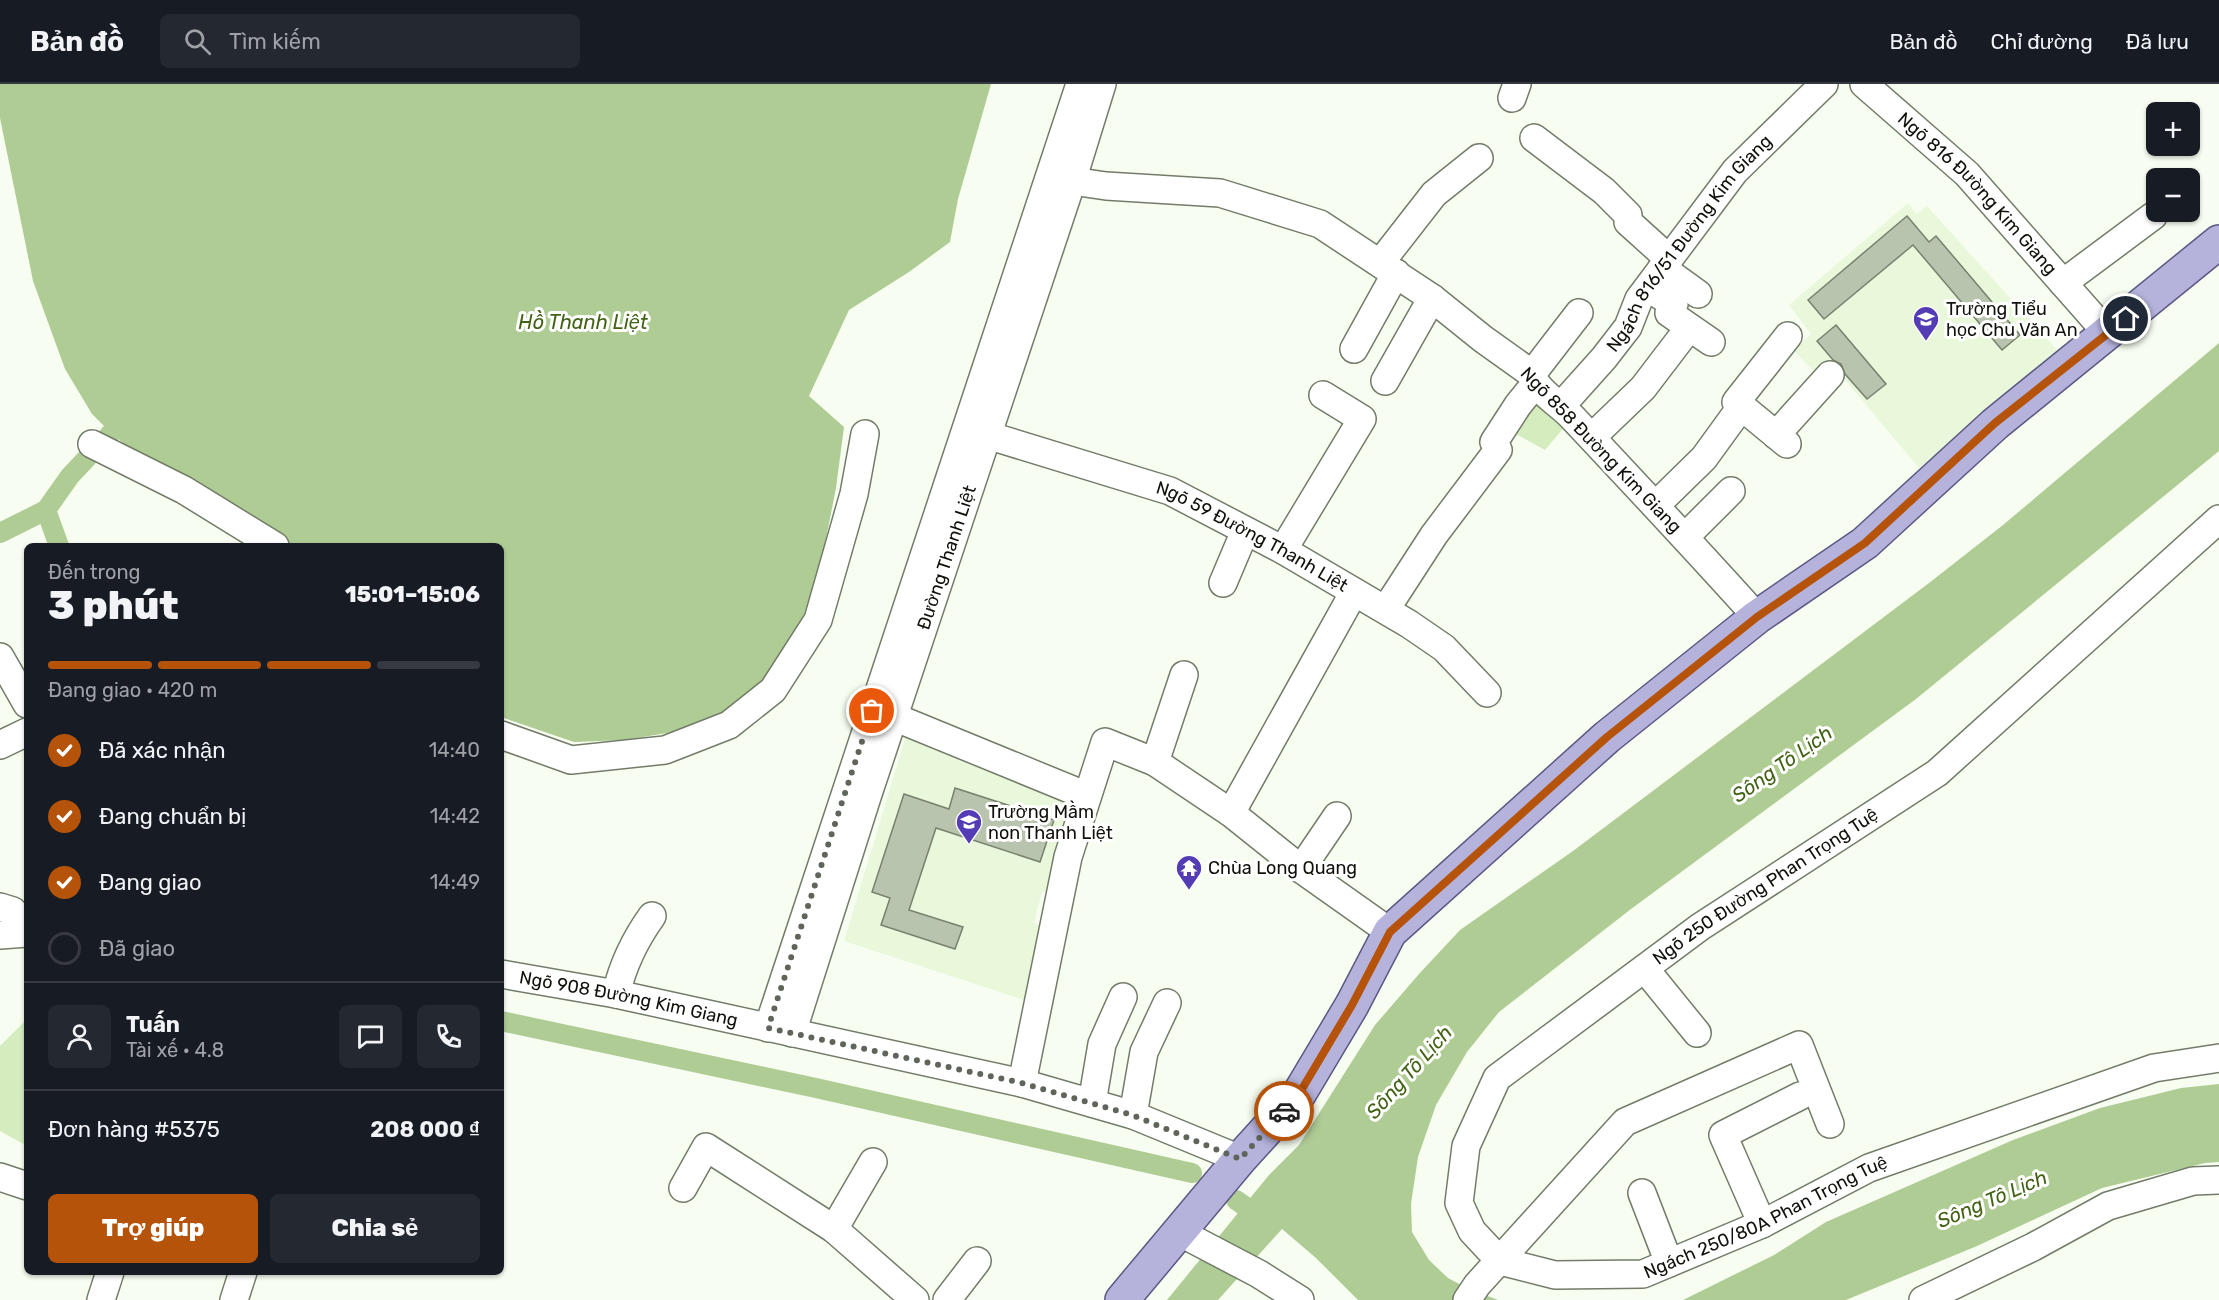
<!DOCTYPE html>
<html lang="vi">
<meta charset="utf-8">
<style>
:root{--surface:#171b24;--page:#242831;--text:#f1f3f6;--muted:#9ea1a6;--line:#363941;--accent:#b45309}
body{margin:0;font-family:Rubik,sans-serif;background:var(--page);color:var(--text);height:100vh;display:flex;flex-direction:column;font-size:22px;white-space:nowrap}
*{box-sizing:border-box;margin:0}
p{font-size:20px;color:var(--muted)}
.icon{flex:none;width:33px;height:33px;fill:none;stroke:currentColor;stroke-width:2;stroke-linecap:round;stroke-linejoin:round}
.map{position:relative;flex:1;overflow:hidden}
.drawer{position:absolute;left:24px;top:459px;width:480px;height:732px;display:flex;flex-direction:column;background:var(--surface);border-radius:9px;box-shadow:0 2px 4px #0004}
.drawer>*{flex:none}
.controls{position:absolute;left:2146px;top:18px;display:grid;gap:12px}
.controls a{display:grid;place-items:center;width:54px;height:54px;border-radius:9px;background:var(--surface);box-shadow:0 2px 4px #0004;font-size:30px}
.pin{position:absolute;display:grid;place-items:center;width:51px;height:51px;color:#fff;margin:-26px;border:3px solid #fff;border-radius:50%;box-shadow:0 2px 6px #0007}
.courier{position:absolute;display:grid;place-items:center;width:60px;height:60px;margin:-30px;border:4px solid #b45309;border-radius:50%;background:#fff;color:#222;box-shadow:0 2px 8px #0007}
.head em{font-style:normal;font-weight:800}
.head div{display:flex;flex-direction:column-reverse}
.head{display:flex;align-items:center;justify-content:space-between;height:102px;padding:0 24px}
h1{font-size:39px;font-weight:800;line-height:45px}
.bar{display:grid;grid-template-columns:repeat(4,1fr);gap:9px 6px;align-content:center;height:72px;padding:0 24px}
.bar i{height:8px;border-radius:4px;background:var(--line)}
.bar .active{background:var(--accent)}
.bar p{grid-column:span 4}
.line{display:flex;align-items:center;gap:15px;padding:0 24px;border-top:2px solid var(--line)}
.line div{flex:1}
.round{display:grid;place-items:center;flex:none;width:63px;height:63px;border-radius:9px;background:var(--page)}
ol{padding:0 24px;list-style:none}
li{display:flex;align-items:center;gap:18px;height:66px}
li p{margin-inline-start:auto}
li .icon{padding:6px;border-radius:50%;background:var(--accent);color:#fff;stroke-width:4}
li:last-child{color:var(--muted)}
li i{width:33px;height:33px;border:3px solid var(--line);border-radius:50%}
.primary-button{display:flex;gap:12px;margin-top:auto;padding:12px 24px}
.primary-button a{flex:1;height:69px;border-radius:9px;background:var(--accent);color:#fff;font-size:24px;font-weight:800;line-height:69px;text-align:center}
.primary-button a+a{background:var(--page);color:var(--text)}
header{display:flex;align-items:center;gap:36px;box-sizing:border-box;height:84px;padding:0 30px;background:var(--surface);border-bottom:2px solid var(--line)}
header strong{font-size:28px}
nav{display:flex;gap:33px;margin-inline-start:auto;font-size:21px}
.search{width:420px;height:54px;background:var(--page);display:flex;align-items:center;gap:15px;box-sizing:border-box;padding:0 21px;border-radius:9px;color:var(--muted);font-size:22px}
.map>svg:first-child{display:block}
.built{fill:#e9f8db}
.green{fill:#d5ecbf}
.water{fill:#b0cc95}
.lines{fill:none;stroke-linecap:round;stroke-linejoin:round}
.canal{stroke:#b0cc95;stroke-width:20}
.building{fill:#b9c4af;stroke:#77816e;stroke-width:1.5}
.minor-casing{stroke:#727c69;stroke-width:30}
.major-casing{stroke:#5a5984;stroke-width:36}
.minor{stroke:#fff;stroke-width:27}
.major{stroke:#b5b2dc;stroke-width:33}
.done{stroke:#60655c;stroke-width:6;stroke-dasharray:0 10.8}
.route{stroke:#b45309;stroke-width:8}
.labels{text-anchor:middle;stroke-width:6;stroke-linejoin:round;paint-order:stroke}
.street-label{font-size:18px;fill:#0f120b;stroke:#fff}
.poi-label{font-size:18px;fill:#0f120b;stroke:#fff;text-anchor:start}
.water-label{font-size:20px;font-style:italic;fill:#426215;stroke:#fff}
</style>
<header>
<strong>Bản đồ</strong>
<div class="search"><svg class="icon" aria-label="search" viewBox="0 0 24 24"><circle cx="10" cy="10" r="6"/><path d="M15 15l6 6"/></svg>Tìm kiếm</div>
<nav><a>Bản đồ</a><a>Chỉ đường</a><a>Đã lưu</a></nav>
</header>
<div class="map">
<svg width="2219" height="1216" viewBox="0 0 2219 1216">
<rect width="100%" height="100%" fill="#f7fef1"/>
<!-- built -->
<g class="built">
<path d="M 1908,119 L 1916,130 L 1927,122 L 2059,268 L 1919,384 L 1835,284 L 1821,294 L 1793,266 L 1811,250 L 1789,221 Z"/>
<path d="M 907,648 L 1075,718 L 1054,804 L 1042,808 L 1034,838 L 1045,846 L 1030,918 L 844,857 Z"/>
</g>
<!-- green -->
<g class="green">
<path d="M 1529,313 L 1567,340 L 1545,366 L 1514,349 Z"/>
<path d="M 27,935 L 27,1062 L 0,1047 L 0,962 Z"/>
</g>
<!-- water -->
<g class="water">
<path d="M 0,0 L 991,0 L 958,115 L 950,158 L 909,188 L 849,226 L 809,312 L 844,343 L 836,404 L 818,495 L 796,551 L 755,612 L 685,646 L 625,656 L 574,658 L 501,633 L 501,462 L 288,462 L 144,376 L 111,349 L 92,330 L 65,285 L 33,197 L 0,34 Z"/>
<path d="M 2219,259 L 2219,367 L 1916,615 L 1631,825 L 1499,928 L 1467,968 L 1436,1021 L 1418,1073 L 1411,1120 L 1412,1148 L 1429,1176 L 1448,1194 L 1469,1205 L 1498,1216 L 1358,1216 L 1316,1174 L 1282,1145 L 1218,1216 L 1167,1216 L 1269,1091 L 1299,1061 L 1375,941 L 1419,890 L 1460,846 L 1573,767 L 1929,499 L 2003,441 Z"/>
<path d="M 2219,1000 L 2219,1078 L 2205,1079 L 2102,1104 L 1977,1162 L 1846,1216 L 1683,1216 L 1774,1171 L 1826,1138 L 2013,1056 L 2100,1024 L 2181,1004 Z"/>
</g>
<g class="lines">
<!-- canal -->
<g class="canal">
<path d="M 109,351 L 111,349"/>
<path d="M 0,449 L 46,426"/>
<path d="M 59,462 L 46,426 L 70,392 L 87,374"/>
<path d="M 501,937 L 816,1004 L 1192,1089"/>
<path d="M 1236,1116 L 1266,1137"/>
</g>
</g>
<!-- building -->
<g class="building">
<path d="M 1907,132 L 1929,158 L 1936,152 L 2020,251 L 2002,266 L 1913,161 L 1824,235 L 1808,216 Z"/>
<path d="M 1836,241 L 1886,300 L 1867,315 L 1845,290 L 1841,280 L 1833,276 L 1817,257 Z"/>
<path d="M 955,704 L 1054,736 L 1040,778 L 936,744 L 909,826 L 963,843 L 955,865 L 881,841 L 890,814 L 872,808 L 904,710 L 949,725 Z"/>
</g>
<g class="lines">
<!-- minor casing -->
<g class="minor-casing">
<g id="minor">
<path id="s1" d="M 1864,0 L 1967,90 L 2108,250"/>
<path d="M 1512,14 L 1517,0"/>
<path d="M 1534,54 L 1604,107 L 1628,131 L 1628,138 L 1669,175"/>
<path d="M 1072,97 L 1106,102 L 1220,109 L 1320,140 L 1432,214 L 1483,255 L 1532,290 C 1537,308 1559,319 1572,333 C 1634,399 1696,465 1757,533"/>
<path d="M 1381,178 L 1434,110 L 1479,74"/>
<path d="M 1662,184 L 1698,210"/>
<path d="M 2063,199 L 2153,132"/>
<path d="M 1648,204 L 1674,220 L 1669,229 L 1711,258"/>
<path d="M 1354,265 L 1396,189"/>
<path d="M 1532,290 L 1579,229"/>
<path d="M 1385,297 L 1432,214"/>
<path id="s2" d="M 1561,322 L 1604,274 L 1628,243 L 1639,215 L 1735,87 L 1824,0"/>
<path id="s3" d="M 987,351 L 1170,407 L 1283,466 L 1409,540 L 1444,564 L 1487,609"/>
<path d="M 1776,351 L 1830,291"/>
<path d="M 1592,353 L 1643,304 L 1685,249"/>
<path d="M 92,360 L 184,406 L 275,462"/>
<path d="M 1787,360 L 1736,318 L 1788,252"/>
<path d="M 1656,421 L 1704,374 L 1741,323"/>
<path d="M 1685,453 L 1731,407"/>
<path d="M 1283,466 L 1362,335 L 1323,311"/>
<path d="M 1223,499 L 1245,447"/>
<path d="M 1386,525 L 1434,451 L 1498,366 L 1494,358 L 1518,321 L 1535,300"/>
<path d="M 0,573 L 27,620"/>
<path d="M 894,633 L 1087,712"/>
<path d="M 501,651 L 571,676 L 665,666 L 729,641 L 773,606 L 818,536 L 854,410 L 865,350"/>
<path d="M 0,661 L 27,648"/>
<path d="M 1155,678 L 1184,591"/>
<path d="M 1231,729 L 1354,508"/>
<path d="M 1301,785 L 1337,732"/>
<path d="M 0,823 L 13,827 L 27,847"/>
<path d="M 0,851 L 27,849"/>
<path d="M 1645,885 L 1697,949"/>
<path id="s4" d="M 501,890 L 616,910 L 1022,999 L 1133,1031 L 1240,1075"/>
<path d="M 616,910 C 623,880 634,857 652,832"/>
<path d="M 768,944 L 1080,0"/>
<path id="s5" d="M 792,949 L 868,710 L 1072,97 L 1102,0"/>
<path d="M 1022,999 L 1068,773 L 1105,658 L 1155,678 L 1231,729 L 1301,785 L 1390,848"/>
<path d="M 1092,1019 L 1102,960 L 1123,913"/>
<path d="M 1133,1031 L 1144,968 L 1167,919"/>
<path d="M 0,1093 L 27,1102"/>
<path d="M 683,1104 L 706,1063 L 834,1145 L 915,1216"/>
<path d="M 1642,1109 L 1669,1179"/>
<path d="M 1762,1140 L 1723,1051 L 1800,1012"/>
<path d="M 834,1145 L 873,1078"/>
<path d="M 1179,1148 L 1259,1190 L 1300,1216"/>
<path id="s6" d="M 1500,1177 L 1472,1147 L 1459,1119 L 1466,1062 L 1497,994 L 1700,843 L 1937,689 L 2219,435"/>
<path id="s7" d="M 1500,1177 L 1555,1191 L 1643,1190 L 1762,1140 L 1869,1084 L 2154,984 L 2219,974"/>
<path d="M 101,1216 L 110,1188"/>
<path d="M 234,1216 L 243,1188"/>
<path d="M 947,1216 L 977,1177"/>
<path d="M 1467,1216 L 1477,1201 L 1625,1038 L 1799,961 L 1830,1040"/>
<path d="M 1923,1216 L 2033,1163 L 2108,1122 L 2193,1097 L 2219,1096"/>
</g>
</g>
<!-- major casing -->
<g class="major-casing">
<path id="major" d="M 1122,1216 L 1240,1075 L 1299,1010 L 1352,921 L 1390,848 L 1607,653 L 1757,533 L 1865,459 L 1995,340 L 2219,158"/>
</g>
<!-- minor -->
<use href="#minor" class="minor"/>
<!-- major -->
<use href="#major" class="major"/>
</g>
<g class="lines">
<!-- done -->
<path class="done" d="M 872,627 L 768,944 L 1022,999 L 1132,1031 L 1240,1075 L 1284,1027"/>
<!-- route -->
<path class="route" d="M 1284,1027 L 1299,1010 L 1352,921 L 1390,848 L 1607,653 L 1757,533 L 1865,459 L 1995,339 L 2126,235"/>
</g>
<!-- icons -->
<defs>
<g id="school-pin" transform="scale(1.35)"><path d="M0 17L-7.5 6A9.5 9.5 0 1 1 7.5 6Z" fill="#543db4" stroke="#fff"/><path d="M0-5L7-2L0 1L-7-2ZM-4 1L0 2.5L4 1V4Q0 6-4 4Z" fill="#fff"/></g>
<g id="temple-pin" transform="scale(1.35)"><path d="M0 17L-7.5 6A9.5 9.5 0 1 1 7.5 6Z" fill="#543db4" stroke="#fff"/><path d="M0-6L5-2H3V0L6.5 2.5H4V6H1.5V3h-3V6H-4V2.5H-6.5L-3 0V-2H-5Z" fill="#fff"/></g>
</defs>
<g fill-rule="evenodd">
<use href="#school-pin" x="1926" y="235"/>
<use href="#school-pin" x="969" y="738"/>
<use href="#temple-pin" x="1189" y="784"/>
</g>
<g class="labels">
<!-- street labels -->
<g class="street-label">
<text dy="6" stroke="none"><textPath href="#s1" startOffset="158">Ngõ 816 Đường Kim Giang</textPath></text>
<text dy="6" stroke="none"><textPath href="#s2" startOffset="208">Ngách 816/51 Đường Kim Giang</textPath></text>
<text transform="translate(1601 366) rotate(46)" y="6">Ngõ 858 Đường Kim Giang</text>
<text dy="6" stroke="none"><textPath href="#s3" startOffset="285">Ngõ 59 Đường Thanh Liệt</textPath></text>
<text dy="6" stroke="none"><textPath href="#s5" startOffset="500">Đường Thanh Liệt</textPath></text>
<text dy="6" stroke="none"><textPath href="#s6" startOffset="534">Ngõ 250 Đường Phan Trọng Tuệ</textPath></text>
<text dy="6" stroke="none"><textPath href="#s4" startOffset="130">Ngõ 908 Đường Kim Giang</textPath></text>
<text dy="6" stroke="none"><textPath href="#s7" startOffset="280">Ngách 250/80A Phan Trọng Tuệ</textPath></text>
</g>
<!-- poi labels -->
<g class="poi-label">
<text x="1946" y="231">Trường Tiểu<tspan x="1946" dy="21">học Chu Văn An</tspan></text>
<text x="988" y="734">Trường Mầm<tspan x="988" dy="21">non Thanh Liệt</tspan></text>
<text x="1208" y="790">Chùa Long Quang</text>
</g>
<!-- water labels -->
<g class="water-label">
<text x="583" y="245">Hồ Thanh Liệt</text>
<text transform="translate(1782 680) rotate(-35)" y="7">Sông Tô Lịch</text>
<text transform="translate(1409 988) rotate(-48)" y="7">Sông Tô Lịch</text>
<text transform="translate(1992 1115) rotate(-23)" y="7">Sông Tô Lịch</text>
</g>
</g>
</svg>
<div class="controls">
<a>+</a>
<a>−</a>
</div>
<div class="pin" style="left:872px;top:627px;background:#ea580c"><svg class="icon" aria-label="bag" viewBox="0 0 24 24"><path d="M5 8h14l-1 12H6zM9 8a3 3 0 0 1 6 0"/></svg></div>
<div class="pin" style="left:2126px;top:235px;background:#1f2937"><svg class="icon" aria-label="home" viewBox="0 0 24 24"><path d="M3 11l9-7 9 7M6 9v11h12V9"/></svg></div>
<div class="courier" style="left:1284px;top:1027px"><svg class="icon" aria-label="car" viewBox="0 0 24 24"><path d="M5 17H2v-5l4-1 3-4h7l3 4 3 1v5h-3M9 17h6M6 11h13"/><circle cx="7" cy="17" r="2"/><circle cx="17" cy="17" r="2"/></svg></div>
<section class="drawer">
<div class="head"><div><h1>3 phút</h1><p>Đến trong</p></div><em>15:01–15:06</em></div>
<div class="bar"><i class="active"></i><i class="active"></i><i class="active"></i><i></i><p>Đang giao · 420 m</p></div>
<ol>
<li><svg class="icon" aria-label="check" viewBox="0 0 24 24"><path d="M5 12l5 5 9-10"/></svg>Đã xác nhận<p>14:40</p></li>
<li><svg class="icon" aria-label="check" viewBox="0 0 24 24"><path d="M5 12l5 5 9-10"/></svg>Đang chuẩn bị<p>14:42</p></li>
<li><svg class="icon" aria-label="check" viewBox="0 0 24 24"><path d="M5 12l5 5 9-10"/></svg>Đang giao<p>14:49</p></li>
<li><i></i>Đã giao</li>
</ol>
<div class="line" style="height:108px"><a class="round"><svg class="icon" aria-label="person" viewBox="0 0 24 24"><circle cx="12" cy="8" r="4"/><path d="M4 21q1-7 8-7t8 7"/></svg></a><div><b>Tuấn</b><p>Tài xế · 4.8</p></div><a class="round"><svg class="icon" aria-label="chat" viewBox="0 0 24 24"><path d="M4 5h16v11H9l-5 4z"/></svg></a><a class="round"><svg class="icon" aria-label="phone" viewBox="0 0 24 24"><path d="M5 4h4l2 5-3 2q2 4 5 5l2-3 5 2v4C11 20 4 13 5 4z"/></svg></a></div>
<div class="line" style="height:78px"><div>Đơn hàng #5375</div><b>208 000 ₫</b></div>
<div class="primary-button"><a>Trợ giúp</a><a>Chia sẻ</a></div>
</section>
</div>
